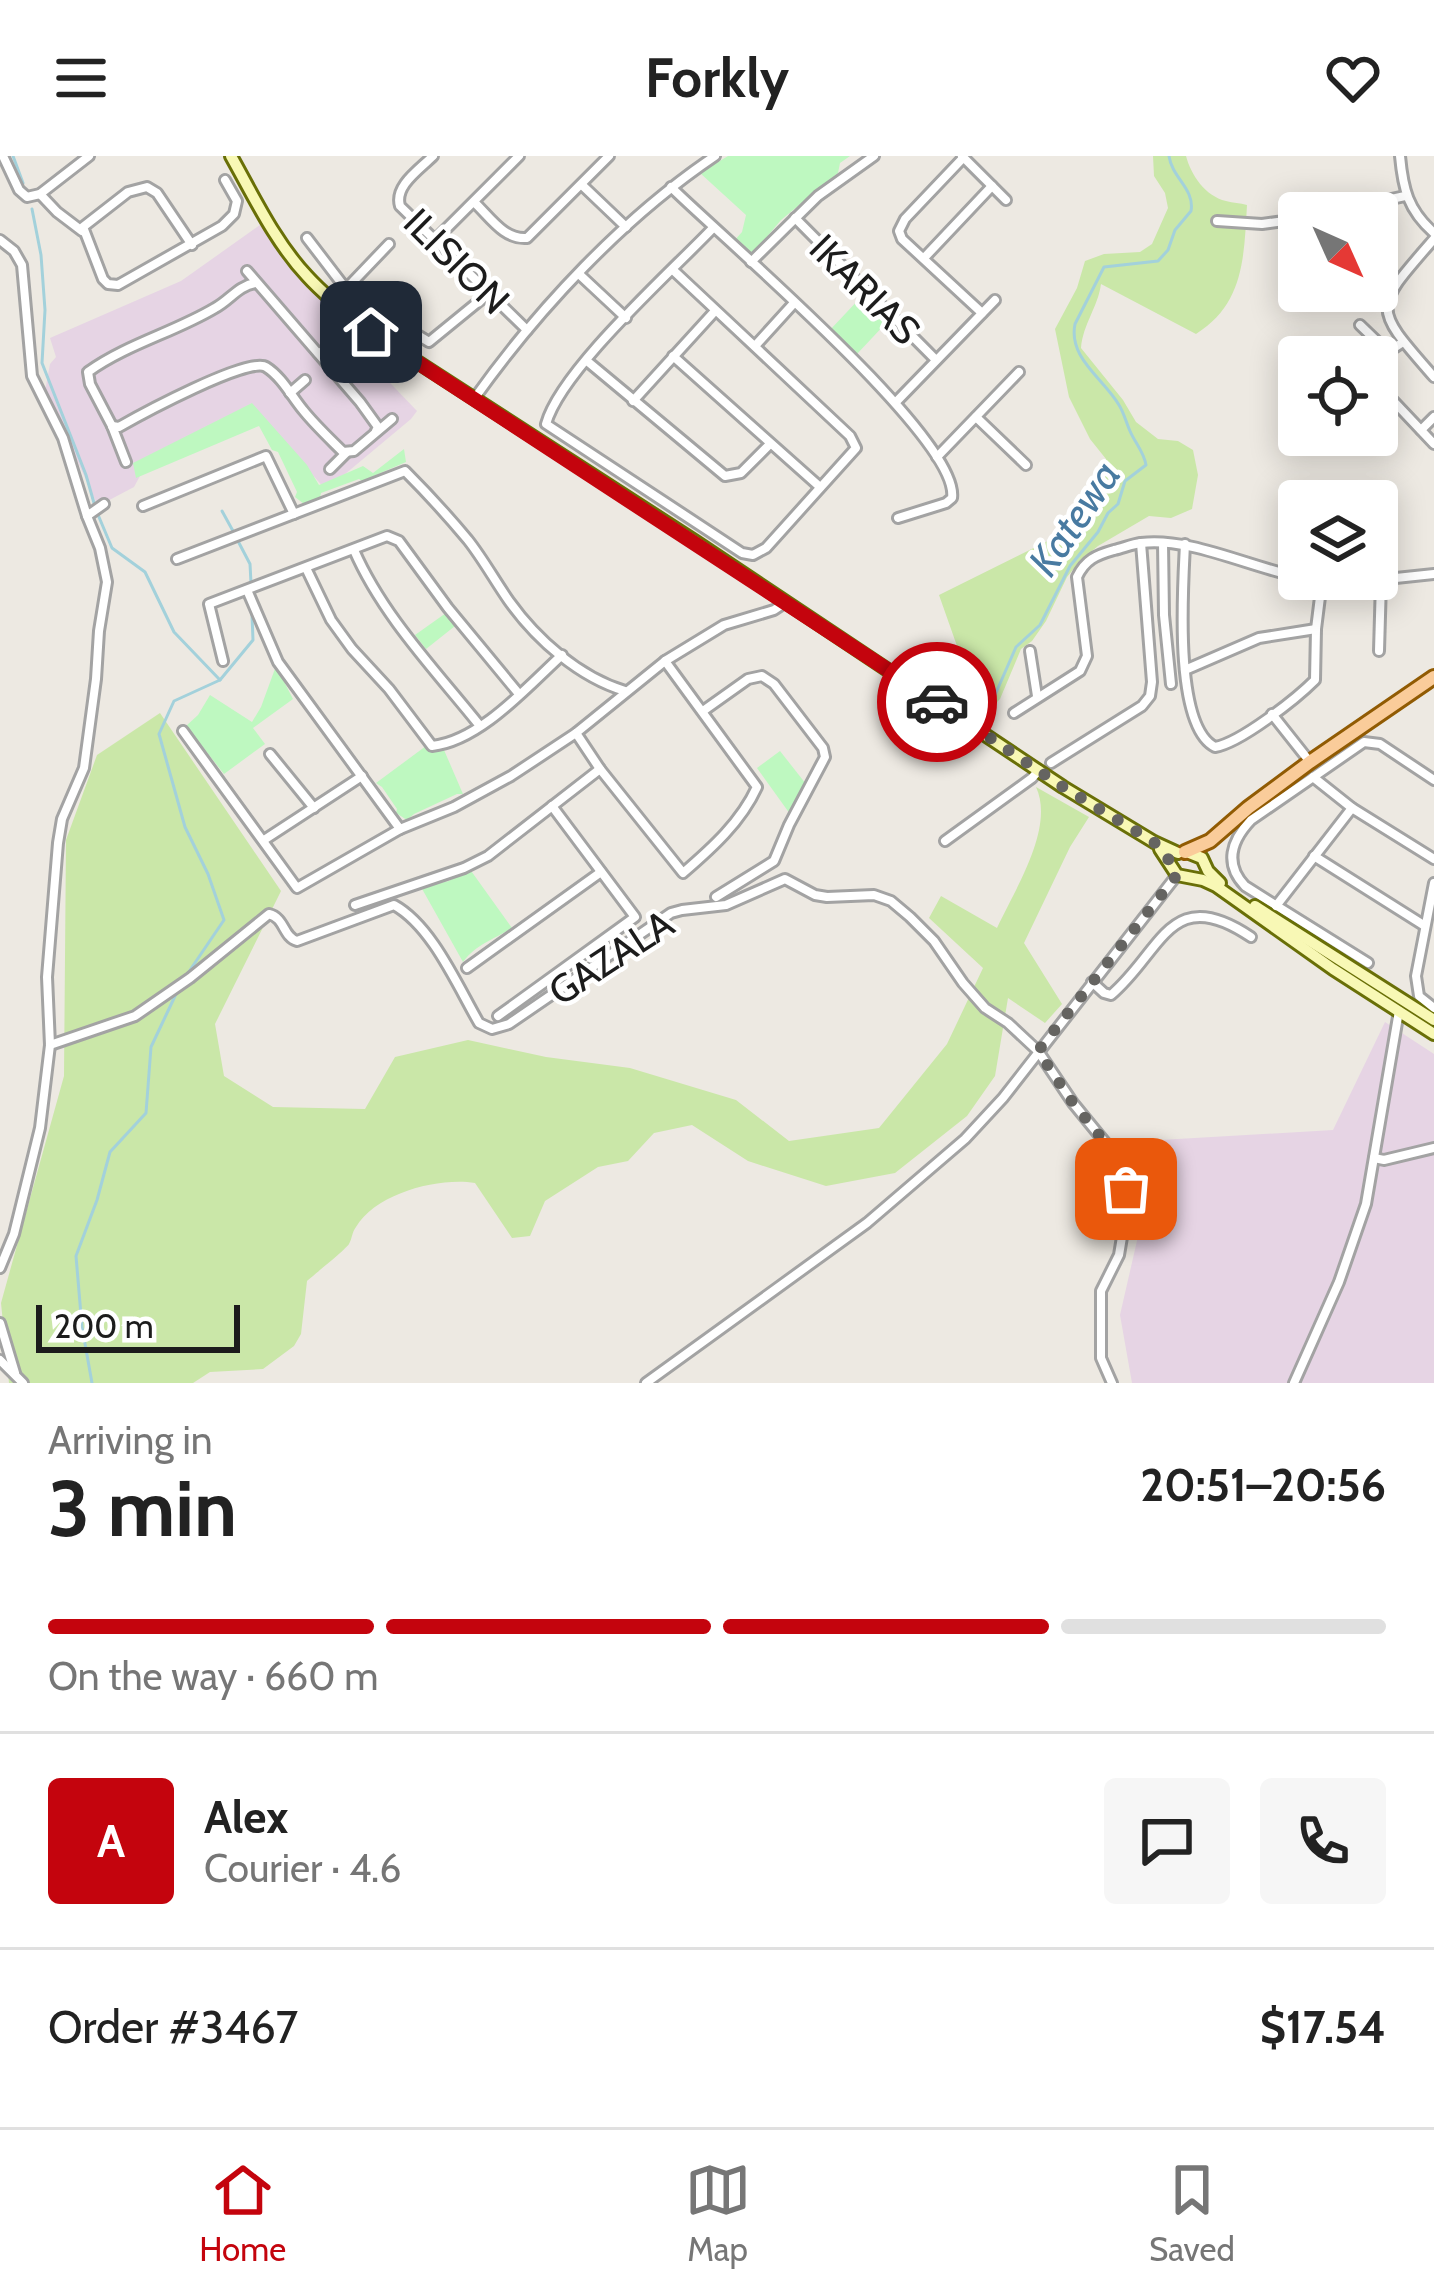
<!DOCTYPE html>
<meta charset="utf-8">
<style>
:root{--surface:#fff;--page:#f6f6f6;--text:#222;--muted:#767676;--line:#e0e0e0;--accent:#c4040d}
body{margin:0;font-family:Cabin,sans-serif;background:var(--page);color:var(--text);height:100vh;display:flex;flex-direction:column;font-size:45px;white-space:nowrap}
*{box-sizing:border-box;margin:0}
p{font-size:39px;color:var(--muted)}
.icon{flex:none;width:66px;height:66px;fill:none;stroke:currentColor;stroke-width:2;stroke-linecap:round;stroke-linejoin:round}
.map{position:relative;height:1227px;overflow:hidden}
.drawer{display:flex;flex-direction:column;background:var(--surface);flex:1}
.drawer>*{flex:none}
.needle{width:78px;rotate:135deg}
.tools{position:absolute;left:1278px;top:36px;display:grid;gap:24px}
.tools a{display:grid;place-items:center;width:120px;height:120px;border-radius:12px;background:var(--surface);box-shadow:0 6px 30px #0003;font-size:60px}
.scale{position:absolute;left:36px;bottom:30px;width:204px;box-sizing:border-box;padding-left:12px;border:6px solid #1c1c1c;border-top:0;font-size:33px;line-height:42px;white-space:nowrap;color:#1c1c1c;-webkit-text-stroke:9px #fff;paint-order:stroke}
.pin{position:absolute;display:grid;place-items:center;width:102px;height:102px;color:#fff;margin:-51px;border-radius:24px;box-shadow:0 6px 18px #0006}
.courier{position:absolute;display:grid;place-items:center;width:120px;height:120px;margin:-60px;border:9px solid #c4040d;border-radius:50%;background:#fff;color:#222;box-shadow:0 3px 15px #0007}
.head em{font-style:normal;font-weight:800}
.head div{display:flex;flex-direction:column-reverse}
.head{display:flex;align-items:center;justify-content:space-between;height:204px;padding:0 48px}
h1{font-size:78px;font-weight:800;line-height:90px}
.bar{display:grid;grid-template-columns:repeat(4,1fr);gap:18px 12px;align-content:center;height:144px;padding:0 48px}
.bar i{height:15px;border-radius:9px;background:var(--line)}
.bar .on{background:var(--accent)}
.bar p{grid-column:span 4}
.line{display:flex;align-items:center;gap:30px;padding:0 48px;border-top:3px solid var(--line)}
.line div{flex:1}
.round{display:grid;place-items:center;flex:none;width:126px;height:126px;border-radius:12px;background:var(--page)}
header{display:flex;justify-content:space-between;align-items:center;height:156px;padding:0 48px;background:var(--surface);font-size:54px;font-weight:800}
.tabs{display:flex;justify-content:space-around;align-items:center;height:168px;border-top:3px solid var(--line);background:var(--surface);font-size:33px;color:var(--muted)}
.tabs a{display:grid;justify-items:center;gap:6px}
.tabs .on{color:var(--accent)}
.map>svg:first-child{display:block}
.industrial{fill:#e6d4e4}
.grass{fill:#cae7a8}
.park{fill:#bef8c0}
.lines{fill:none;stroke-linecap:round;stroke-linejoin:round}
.stream{stroke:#a3d1db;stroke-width:3}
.street-casing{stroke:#a3a3a3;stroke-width:14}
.secondary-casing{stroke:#696f07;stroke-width:16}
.primary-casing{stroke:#915b03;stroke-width:18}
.street{stroke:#fff;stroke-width:8}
.secondary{stroke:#f8f8b5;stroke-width:10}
.primary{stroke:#facc9a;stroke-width:12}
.done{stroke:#656461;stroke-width:12;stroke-dasharray:0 21.6}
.route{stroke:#c4040d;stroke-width:15}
.labels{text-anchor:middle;stroke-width:9;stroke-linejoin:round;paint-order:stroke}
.street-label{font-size:39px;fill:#1c1c1c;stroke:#fff}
.water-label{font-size:42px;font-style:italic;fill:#487aa1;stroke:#fff}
</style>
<header><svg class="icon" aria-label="menu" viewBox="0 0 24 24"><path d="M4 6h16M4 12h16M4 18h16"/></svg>Forkly<svg class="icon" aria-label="heart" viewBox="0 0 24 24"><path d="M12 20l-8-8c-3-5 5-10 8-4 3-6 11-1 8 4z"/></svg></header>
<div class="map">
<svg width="1434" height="1227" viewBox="0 0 1434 1227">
<rect width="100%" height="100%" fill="#ede9e2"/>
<!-- industrial -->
<g class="industrial">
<path d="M 260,69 L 295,114 L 391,187 L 371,207 L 417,255 L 411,263 L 326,334 L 252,251 L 148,305 L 134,331 L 98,350 L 45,235 L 50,208 L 56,201 L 50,182 L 181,125 Z"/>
<path d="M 1385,866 L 1434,898 L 1434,1227 L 1132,1227 L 1120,1159 L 1160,984 L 1333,974 Z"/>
</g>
<!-- grass -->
<g class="grass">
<path d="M 1153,0 L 1186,0 C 1191,19 1205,40 1226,45 C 1233,47 1240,47 1247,49 C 1244,101 1244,148 1196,178 L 1101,128 C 1098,151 1083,168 1081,192 L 1123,244 L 1136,266 L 1158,283 L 1178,285 L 1193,294 L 1198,319 L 1192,353 L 1171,362 L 1149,360 L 1098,390 L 1081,404 L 1067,421 L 1046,465 L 1032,485 L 1021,493 L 1000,543 L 994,549 L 957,490 L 939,439 L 1062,378 C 1090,359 1105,337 1106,303 L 1090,283 L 1069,241 L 1055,173 L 1077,132 L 1085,105 L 1104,98 L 1140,96 L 1152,88 L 1168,52 L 1165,37 L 1154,20 Z"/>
<path d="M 160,557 L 281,735 L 215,868 L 224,920 L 273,951 L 365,953 L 395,901 L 468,884 L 546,901 L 630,912 L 736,944 L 789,985 L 879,972 L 947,888 L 983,812 L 929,762 L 941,740 L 997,772 C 1015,733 1055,672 1036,631 L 1089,661 L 1070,691 L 1024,787 L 1062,848 L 1045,867 L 1008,842 L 995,920 L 967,960 L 895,1017 L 826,1030 L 748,1005 L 692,969 L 654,977 L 628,1005 L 598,1011 L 545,1045 L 530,1080 L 512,1082 L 475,1027 C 439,1021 376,1037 356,1071 C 352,1076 352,1083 349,1088 C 345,1094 315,1118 307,1125 L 301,1178 L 294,1190 L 263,1213 L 210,1216 L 193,1227 L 9,1227 L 1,1147 L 64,920 L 66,684 L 97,599 Z"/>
</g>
<!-- park -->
<g class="park">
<path d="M 728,0 L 850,0 L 840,7 L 838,17 L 781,64 L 750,101 L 733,86 L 742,76 L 746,59 L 700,17 Z"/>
<path d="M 862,140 L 888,165 L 856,199 L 830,174 Z"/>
<path d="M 252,247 L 307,309 L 319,329 L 363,310 L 373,317 L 404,293 L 406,306 L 362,325 L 359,323 L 321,337 L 320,342 L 304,348 L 295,341 L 297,336 L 278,296 L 272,294 L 259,270 L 136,322 L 133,307 Z"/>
<path d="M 446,457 L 455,470 L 426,493 L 415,479 Z"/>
<path d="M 276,510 L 293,543 L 253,572 L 265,588 L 224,618 L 186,570 L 198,559 L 210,539 L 252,566 L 261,551 Z"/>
<path d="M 426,590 L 433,595 L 444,594 L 463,638 L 457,638 L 414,658 L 407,664 L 396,657 L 397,653 L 382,631 L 376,627 Z"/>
<path d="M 780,595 L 806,628 L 790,658 L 757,612 Z"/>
<path d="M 469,712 L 512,772 C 495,783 476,788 463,806 L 421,731 L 449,725 Z"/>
</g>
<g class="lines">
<!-- stream -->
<g class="stream">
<path d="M 13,0 L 23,27"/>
<path d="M 32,53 L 41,99 L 45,154 L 42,207 L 86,319 L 96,354 L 112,392 L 145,416 L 174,476 L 220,524"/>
<path d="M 222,355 L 233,375"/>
<path d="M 238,385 L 250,408 L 251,427"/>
<path d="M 995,539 L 1016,491 L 1040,469 L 1070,410 L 1098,376 L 1108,357 L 1118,348 L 1125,325 L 1146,309 C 1144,296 1135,287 1130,275 C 1126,266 1124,257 1119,249 C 1103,222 1068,202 1075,168 L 1104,111 L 1158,105 L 1168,94 L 1175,74 L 1191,55 C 1195,33 1172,22 1169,0"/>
<path d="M 186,820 L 224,764 L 208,718 L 185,671 L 159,578 L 174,545 L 220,524 L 253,484 L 252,459"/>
<path d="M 92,1227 L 82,1171 L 76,1100 L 97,1044 L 110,996 L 146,957 L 151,891 L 176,838"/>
</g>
<!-- street casing -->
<g class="street-casing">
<g id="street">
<path d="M 3,0 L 19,34 L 27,41 L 40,38 L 89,0"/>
<path d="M 433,0 C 419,14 394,30 400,50 L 527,174"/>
<path d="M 962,0 L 1006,44"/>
<path d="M 1400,0 C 1403,33 1408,54 1434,77"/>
<path d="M 963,2 L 905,63 L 899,75 L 902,83 L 982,157"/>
<path d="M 582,29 L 626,71"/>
<path d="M 671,31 C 719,79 961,283 952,342 L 946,347 L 898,362"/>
<path d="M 40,38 L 57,56 L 82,75"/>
<path d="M 474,46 C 490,61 504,84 527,82 L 609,0"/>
<path d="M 1327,57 L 1405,40"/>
<path d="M 795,62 L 936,204"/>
<path d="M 1217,65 L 1262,68 L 1299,63"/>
<path d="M 307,82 L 346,133"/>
<path d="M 1434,83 C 1372,154 1372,150 1434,221"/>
<path d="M 0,84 L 14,95 L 22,109 L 32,220 L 63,282 L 87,360 L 104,348"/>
<path d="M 435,84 L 519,0"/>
<path d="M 389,88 L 346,133 L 388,165 L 406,172 L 429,186 L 489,137"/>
<path d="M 192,89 L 157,37 L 147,31 L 128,36 L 83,71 L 103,123 L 108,128 L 118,129 L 222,70 L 234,58 L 237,45 L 225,24"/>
<path d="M 924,102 L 992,30"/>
<path d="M 751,106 L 818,40 L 874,0"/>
<path d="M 673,114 L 850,280 L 856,292 L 766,392 L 753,399 L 742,397 L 546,268 C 561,214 670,117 713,72"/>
<path d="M 247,115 L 360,246 L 378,271 L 376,275"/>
<path d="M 580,119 L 626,162"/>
<path d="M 1360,169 L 1388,196 L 1403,186"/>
<path d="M 755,190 L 794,147"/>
<path d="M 318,197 C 334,192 350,180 352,163"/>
<path d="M 673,200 L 820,331"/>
<path d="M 587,205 L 725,320 L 741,317 L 770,288"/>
<path d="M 331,211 C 338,195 354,180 371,176"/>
<path d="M 1383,234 L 1434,288"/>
<path d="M 290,237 L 305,224"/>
<path d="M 474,243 C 538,153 623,62 715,0"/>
<path d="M 633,245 L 715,155"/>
<path d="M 896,246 L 995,144"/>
<path d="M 976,261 L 1026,309"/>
<path d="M 112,270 L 119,271 C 140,259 249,200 266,211 C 282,221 292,241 303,254 C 315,269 329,282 343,296 L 354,295 L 392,263"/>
<path d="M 1421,274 L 1434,261"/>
<path d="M 937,301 L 1019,216"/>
<path d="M 126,306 L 112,270 L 90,228 L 88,216 C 127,188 175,176 215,152 C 230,144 238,130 255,127"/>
<path d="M 330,313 L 346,297"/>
<path d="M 143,350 L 266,300 L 294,358"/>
<path d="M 1163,387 L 1164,459 L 1171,528"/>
<path d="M 1185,388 C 1183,431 1173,570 1215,591 C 1240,587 1296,543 1315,524 L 1316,473 L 1322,425"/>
<path d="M 354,394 C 382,459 436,515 480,570"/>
<path d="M 177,403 L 405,315 C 427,337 448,360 468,384 C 483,403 495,425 509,445 C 537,484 579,521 625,535"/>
<path d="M 306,412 L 331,464 L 352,493 L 389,533 L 432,590 C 480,585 528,530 562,499"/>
<path d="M 1311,423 L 1358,426 L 1434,418"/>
<path d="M 247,434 L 278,506 L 400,673"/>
<path d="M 1030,495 L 1037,540"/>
<path d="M 1379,495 L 1381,425"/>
<path d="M 223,505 L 209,448 L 387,380 L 399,385 L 448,452 L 519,538"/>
<path d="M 1185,514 L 1259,482 L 1316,473"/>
<path d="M 703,555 L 748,523 L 762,520 L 774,528 L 823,592 L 825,601 L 789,669 L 774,705 L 716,741"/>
<path d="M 1014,557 L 1080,515 L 1087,500 L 1077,421 C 1085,404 1096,399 1114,394 C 1123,392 1132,388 1141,387 C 1190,381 1249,411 1299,421"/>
<path d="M 1272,558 L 1310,606"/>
<path d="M 183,575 L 297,732 L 400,673 L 454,651 L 511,620 L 576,577 L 665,505 L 724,469 L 774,454 L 786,446"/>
<path d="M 576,577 L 600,613 L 683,717 C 712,692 741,666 757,631 L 665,505"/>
<path d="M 270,598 L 314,652"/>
<path d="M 1051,607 L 1142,550 L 1150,540 L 1152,526 L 1141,387"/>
<path d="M 1313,621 L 1352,652 L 1434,703"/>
<path d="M 264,684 L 362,620"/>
<path d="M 945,685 L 1032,622 L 1039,614"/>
<path d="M 1314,700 L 1425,770"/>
<path d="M 1434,727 L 1416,820 L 1419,840 L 1434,852"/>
<path d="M 355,749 L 464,712 L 488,700 L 600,613"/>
<path d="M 1276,750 L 1352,652"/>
<path d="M 1368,807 L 1245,730 C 1224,708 1231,685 1251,664 L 1364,586 L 1380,588 L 1434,624"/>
<path d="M 467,812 L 601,716"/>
<path d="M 1092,826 L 1104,837 L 1111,839 C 1162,796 1170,726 1251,781"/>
<path d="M 498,860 L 635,761 L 552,650"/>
<path d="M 50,889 L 135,860 L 190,822 L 269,758 C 285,762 283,781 297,785 L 394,749 C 432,770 457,829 479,867 L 492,873 L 509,868 L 671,757 L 682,754 L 726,749 L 785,723 L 815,739 L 827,741 L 874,739 L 891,745 L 910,761 L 934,785 L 963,827 L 985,852 L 1008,867 L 1038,895 L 1073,947 L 1117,1001 L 1127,1033 L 1125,1063 L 1119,1099 L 1101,1135 L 1101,1202 L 1112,1227"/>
<path d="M 1374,1002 L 1384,1004 L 1434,992"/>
<path d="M 0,1112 L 14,1078 L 40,972 L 50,889 L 47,821 L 58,687 L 62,663 L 84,612 L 96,523 L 99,475 L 107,426 L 100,392 L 87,360"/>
<path d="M 0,1167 L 15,1217"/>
<path d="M 0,1204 L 23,1227"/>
<path d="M 646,1227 L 867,1067 L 965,983 L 1003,942 L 1177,719"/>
<path d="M 1294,1227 L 1339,1126 L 1366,1048 L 1399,855"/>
</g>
</g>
<!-- secondary casing -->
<g class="secondary-casing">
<g id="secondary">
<path d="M 231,0 C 254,41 275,86 307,120 C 326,141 349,159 371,176 L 696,386 L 1063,631 L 1154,686 L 1178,697"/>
<path d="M 1160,693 L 1177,719 L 1203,724 L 1216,730 L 1333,813 L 1434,878"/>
<path d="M 1187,696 L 1202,702 L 1208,715 L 1220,727"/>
<path d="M 1255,750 L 1434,864"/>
</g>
</g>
<!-- primary casing -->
<g class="primary-casing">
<path id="primary" d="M 1185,696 L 1210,685 L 1248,652 L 1310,606 L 1434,521"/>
</g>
<!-- street -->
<use href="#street" class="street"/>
<!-- secondary -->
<use href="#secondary" class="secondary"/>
<!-- primary -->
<use href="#primary" class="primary"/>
</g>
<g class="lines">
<!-- done -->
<path class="done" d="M 937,546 L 1063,631 L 1154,686 L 1166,699 L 1177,719 L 1038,895 L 1073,947 L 1117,1001 L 1126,1033"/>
<!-- route -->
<path class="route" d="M 371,176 L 937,546"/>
</g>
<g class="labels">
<!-- street labels -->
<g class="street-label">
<text transform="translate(457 105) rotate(45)" y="14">ILISION</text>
<text transform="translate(865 133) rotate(45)" y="14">IKARIAS</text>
<text transform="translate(611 801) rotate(-33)" y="14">GAZALA</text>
</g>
<!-- water labels -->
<g class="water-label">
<text transform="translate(1074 362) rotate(-56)" y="15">Katewa</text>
</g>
</g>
</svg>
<div class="tools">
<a><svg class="needle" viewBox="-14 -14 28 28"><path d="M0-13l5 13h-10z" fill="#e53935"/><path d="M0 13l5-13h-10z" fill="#767676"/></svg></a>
<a><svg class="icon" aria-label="locate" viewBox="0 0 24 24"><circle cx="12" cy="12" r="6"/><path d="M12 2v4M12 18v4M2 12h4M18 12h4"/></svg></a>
<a><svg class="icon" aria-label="layers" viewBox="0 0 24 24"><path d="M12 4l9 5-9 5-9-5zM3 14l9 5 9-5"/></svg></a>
</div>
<div class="scale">200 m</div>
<div class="pin" style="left:1126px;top:1033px;background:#ea580c"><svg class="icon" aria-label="bag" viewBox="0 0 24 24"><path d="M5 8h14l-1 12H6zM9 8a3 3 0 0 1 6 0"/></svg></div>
<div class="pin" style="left:371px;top:176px;background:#1f2937"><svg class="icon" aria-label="home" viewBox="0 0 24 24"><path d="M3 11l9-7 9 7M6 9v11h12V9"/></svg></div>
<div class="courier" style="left:937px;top:546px"><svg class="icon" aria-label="car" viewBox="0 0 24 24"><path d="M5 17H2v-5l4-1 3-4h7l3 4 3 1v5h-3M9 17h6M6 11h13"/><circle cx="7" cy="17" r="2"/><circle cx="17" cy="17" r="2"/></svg></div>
</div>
<section class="drawer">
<div class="head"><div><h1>3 min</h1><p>Arriving in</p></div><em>20:51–20:56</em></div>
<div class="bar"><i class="on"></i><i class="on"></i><i class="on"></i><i></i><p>On the way · 660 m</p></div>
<div class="line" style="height:216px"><b class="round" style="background:var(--accent);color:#fff">A</b><div><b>Alex</b><p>Courier · 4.6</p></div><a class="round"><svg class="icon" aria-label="chat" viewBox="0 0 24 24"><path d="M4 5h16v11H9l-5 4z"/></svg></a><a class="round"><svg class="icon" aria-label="phone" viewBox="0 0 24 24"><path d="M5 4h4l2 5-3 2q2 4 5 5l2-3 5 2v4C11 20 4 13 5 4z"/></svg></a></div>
<div class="line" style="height:156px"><div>Order #3467</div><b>$17.54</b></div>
</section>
<nav class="tabs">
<a class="on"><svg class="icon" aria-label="home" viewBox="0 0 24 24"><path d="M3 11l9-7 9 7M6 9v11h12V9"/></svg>Home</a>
<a><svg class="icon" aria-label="map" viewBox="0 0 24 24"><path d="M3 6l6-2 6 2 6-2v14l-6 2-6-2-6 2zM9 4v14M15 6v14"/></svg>Map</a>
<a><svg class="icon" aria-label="saved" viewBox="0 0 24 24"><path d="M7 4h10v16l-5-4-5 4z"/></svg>Saved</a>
</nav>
